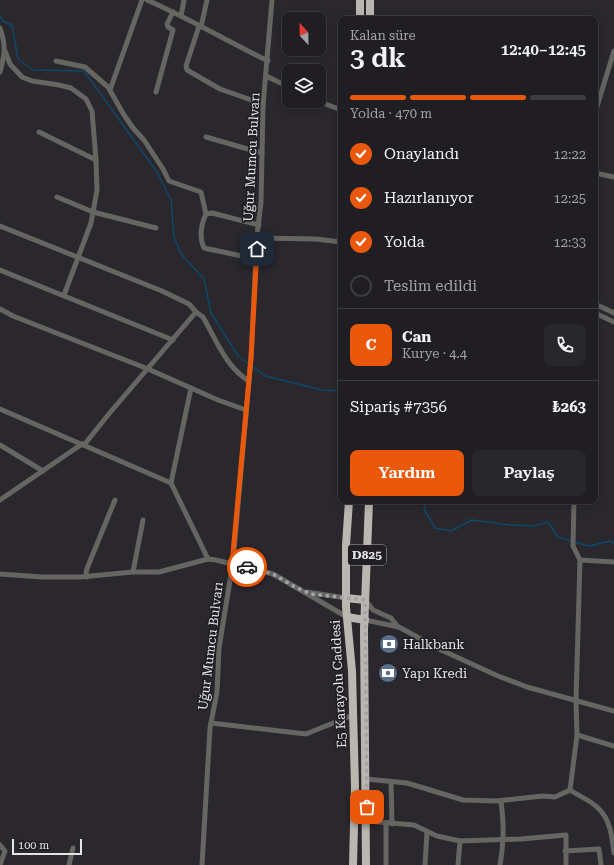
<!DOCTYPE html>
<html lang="tr">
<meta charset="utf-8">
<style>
:root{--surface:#201e22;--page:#28272a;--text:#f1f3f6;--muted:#a2a2a5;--line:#3d3c40;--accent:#ea580c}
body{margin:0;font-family:"Roboto Serif",serif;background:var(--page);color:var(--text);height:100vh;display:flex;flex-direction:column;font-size:15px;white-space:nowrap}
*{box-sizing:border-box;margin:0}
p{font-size:13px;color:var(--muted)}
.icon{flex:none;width:22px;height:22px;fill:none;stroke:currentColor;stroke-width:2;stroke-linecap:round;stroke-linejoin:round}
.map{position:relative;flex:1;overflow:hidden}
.sheet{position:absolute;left:338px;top:16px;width:260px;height:488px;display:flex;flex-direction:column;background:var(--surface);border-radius:8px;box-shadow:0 2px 10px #0003,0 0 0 1px var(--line)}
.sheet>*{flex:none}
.needle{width:26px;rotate:338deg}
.buttons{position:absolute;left:282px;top:12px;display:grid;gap:8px}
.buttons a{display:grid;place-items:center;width:44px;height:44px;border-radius:8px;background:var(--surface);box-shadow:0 2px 10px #0003,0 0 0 1px var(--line);font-size:20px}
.scale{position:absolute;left:12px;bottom:10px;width:70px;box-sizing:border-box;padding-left:4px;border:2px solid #e5e4e7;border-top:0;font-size:11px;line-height:14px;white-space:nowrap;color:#e5e4e7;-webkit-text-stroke:3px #211e24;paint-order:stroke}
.pin{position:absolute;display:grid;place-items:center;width:34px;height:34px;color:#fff;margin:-17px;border-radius:8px;box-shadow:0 2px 6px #0006}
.courier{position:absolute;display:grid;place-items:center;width:40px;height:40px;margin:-20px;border:3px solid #ea580c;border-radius:50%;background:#fff;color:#222;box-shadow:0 1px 5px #0007}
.headline em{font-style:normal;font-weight:600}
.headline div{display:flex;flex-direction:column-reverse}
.headline{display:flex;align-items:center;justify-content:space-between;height:68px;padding:0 12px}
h1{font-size:26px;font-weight:600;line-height:30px}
.bar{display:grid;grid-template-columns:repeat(4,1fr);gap:6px 4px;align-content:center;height:48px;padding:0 12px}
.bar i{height:5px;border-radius:3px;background:var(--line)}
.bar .active{background:var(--accent)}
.bar p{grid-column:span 4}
.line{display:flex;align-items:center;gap:10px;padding:0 12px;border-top:1px solid var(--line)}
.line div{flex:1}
.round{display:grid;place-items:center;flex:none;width:42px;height:42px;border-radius:8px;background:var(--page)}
ol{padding:0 12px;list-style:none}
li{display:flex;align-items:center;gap:12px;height:44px}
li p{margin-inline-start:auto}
li .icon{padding:4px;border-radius:50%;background:var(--accent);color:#fff;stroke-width:4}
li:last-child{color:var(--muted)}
li i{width:22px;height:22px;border:2px solid var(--line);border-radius:50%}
.primary-button{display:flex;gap:8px;margin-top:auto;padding:8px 12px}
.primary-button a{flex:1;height:46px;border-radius:8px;background:var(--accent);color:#fff;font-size:16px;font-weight:600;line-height:46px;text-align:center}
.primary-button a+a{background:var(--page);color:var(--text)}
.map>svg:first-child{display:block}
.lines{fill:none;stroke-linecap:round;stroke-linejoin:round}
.stream{stroke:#0f486b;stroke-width:1.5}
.minor{stroke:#666562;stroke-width:5}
.highway{stroke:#bbb7b0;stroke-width:8}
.done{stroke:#a4a2a6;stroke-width:4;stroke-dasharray:0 7.2}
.route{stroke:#ea580c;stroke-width:5}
.labels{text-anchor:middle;stroke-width:3.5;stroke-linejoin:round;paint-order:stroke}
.shield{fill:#211e24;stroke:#aaa9ac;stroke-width:1}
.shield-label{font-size:12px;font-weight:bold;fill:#e5e4e7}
.street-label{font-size:13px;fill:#e5e4e7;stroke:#211e24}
.poi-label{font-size:13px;fill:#e5e4e7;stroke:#211e24;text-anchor:start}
</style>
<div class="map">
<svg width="614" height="865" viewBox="0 0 614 865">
<rect width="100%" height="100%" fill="#2a282d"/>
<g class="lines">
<!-- stream -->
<g class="stream">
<path d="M 0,16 L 3,21 L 12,25 L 18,59 L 33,70 L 84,71 L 157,172 L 171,200 L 174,237 L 181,254 L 204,279 L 211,313 L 238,356 L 249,364"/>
<path d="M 252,366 L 265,376 L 322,390 L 341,391"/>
<path d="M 426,501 L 424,509 L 435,528 L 451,531 L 472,520 L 510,525 L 534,526 L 548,522 L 558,537 L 571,541"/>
<path d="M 575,542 L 589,546 L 610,541 L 614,543"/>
</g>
<!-- minor -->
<g class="minor">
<path d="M 147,0 C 188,18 227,41 268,61"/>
<path d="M 181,16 L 184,0"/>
<path d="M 199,26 L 186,66 L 187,70 L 220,89 L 257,102 L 263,106"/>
<path d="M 201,27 L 207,0"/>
<path d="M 0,28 C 6,45 5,54 0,72"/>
<path d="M 5,51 L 10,64 L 22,77 L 32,81 L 59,85 L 71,88 L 86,99 L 92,111 L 96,160 L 97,190 L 91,223 L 64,295"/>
<path d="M 56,61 L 85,67 L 108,87 L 124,115 L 133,128 L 144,140 L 163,169 L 169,181 L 201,192 L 206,214"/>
<path d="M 266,76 L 289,87"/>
<path d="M 110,90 L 142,0"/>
<path d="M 156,92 L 173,30 L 168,27 L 167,24 L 173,12"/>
<path d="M 318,101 L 341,110"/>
<path d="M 595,113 L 614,51"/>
<path d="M 39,132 L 96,160"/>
<path d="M 206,137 L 262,153"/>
<path d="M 595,173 L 614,177"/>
<path d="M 57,197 L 93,212 L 156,228"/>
<path d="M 0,226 L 162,291 L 189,304 L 196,312 L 203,317 C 216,340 226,367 249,381"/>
<path d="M 257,238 L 316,239 L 341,242"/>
<path d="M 256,259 L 204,248 C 199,238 201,224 206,214 L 212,213 L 259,225"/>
<path d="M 0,270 L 173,340"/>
<path d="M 595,304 L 614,313"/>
<path d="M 0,309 L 13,316 L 148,369 L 218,400 L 246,410"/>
<path d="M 595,313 L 614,322"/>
<path d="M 0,409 L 171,483 L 208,559"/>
<path d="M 0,445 L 43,471"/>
<path d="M 84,445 L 108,415 L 196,312"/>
<path d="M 171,483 L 191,388"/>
<path d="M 0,500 L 82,444"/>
<path d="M 580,560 L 614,562"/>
<path d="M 133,572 L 143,520"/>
<path d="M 0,574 L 42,577 L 80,577 L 133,572 L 159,572 L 208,559 L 216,560 L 273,574 L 347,617"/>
<path d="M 87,577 L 86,572 L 88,566 L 115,500"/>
<path d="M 307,592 L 346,598"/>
<path d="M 366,601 L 373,610 L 391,618 L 398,627"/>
<path d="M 365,620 L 399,627 L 439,649 L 498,676 L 527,687 L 614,711"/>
<path d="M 211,723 L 306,734 L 353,715"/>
<path d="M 577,735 L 614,746"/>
<path d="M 366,779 L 407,783 L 463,800 L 497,801 L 543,796 L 555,797 L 570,790"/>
<path d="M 391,782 L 392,824"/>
<path d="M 570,790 L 577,735 L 576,700 L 580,560 L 573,546 L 574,501"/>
<path d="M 570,790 C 579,796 592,801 599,809 C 611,821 612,838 614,853"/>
<path d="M 367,821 L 414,825 L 437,836 L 460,841 L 521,839 L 566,835 L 566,865"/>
<path d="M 386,823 L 386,865"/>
<path d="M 0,845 L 5,851 L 0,865"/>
<path d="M 565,851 L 599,849 L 601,865"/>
<path d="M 69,865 L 73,848"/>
<path d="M 202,865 L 210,728 L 217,692 L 219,648 L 233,562 L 251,358 L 257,235 L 261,203 L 263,106 L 272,0"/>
<path d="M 425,865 L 427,832"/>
<path d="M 458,865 L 460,841"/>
<path d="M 500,865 C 504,841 504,825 501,801"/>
</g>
<!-- highway -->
<g class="highway">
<path d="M 370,0 L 370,19"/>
<path d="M 360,19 L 360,0"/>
<path d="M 349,501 L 346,545 L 346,607 L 352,671 L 355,787 L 353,865"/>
<path d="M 346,598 L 365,600"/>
<path d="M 347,617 L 365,620"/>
<path d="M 366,865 L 364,630 L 369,501"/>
</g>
</g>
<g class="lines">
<!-- done -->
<path class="done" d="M 247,567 L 273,574 L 295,587 L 311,594 L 365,600 L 367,807"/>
<!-- route -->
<path class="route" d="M 247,567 L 232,564 L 251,358 L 257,249"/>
</g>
<!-- icons -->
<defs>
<g id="bank-disc" transform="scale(1)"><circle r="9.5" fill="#5c6f8a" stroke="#211e24"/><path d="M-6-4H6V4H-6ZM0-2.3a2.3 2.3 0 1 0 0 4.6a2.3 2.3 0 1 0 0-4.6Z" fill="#fff"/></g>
</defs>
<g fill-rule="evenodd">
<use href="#bank-disc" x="389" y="644"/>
<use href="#bank-disc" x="388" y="673"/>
</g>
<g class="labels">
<!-- shield labels -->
<rect class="shield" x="348" y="545" width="38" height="20" rx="3"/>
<g class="shield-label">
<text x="367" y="559">D825</text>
</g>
<!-- street labels -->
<g class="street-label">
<text transform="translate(251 157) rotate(-87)" y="5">Uğur Mumcu Bulvarı</text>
<text transform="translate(210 646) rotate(-83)" y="5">Uğur Mumcu Bulvarı</text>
<text transform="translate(338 684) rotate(-93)" y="5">E5 Karayolu Caddesi</text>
</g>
<!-- poi labels -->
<g class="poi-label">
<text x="403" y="649">Halkbank</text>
<text x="402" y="678">Yapı Kredi</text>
</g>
</g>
</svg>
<div class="buttons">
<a><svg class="needle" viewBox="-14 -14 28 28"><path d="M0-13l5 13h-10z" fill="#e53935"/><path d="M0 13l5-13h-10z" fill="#a2a2a5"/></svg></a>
<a><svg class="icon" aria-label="layers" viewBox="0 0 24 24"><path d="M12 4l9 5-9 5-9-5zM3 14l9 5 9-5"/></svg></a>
</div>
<div class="scale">100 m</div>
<div class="pin" style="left:367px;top:807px;background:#ea580c"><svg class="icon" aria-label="bag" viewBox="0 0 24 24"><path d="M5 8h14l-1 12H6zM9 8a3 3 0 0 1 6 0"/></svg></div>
<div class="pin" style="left:257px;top:249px;background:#1f2937"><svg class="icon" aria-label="home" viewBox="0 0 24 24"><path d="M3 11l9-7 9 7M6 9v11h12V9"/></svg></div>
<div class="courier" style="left:247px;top:567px"><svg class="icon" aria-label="car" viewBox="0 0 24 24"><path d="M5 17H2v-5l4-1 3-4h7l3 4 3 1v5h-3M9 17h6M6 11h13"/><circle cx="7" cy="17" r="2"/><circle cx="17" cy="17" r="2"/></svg></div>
<section class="sheet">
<div class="headline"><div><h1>3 dk</h1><p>Kalan süre</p></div><em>12:40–12:45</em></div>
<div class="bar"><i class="active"></i><i class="active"></i><i class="active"></i><i></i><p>Yolda · 470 m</p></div>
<ol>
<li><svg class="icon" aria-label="check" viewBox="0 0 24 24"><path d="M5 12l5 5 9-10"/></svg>Onaylandı<p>12:22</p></li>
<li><svg class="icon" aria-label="check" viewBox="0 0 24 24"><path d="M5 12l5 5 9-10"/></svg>Hazırlanıyor<p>12:25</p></li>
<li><svg class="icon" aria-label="check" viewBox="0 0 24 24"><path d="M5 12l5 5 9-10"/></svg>Yolda<p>12:33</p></li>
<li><i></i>Teslim edildi</li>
</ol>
<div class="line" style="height:72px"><b class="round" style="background:var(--accent);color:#fff">C</b><div><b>Can</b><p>Kurye · 4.4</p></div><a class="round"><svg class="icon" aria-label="phone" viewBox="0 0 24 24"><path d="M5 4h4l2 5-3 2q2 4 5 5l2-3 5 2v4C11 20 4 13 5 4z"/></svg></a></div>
<div class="line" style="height:52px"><div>Sipariş #7356</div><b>₺263</b></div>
<div class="primary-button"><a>Yardım</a><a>Paylaş</a></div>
</section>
</div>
